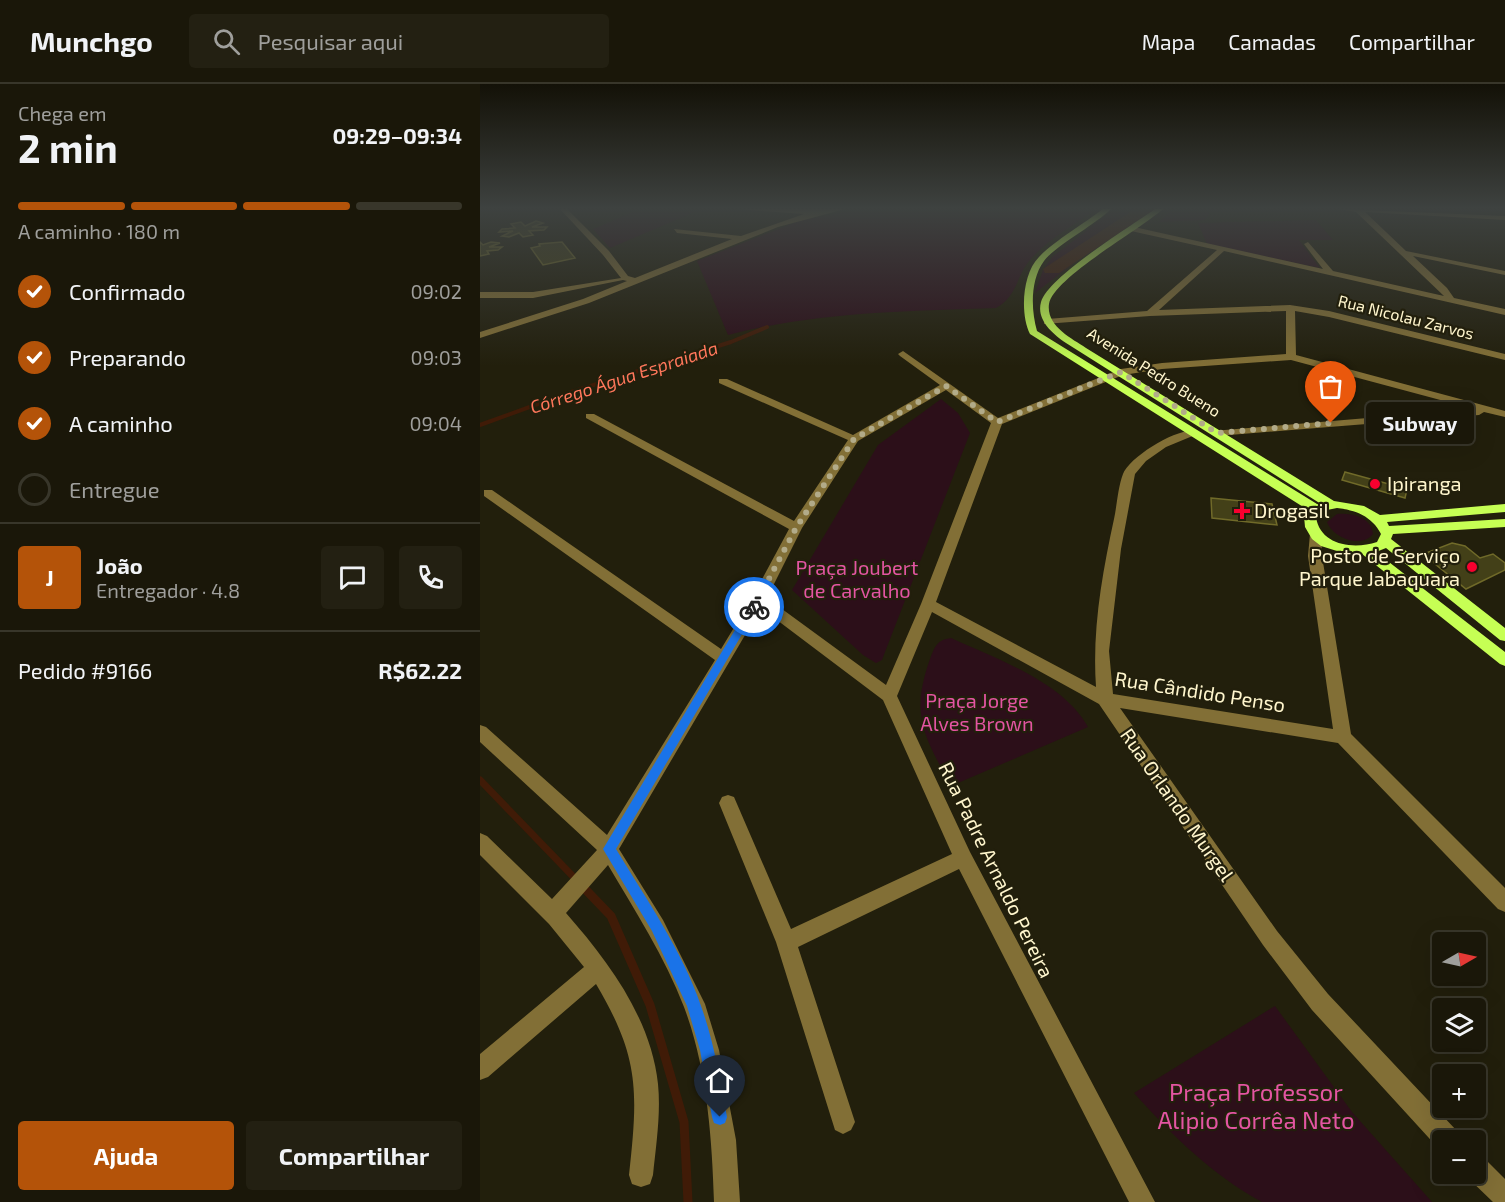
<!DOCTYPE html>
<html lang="pt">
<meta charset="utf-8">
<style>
:root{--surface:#1a1709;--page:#232012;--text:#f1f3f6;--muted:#9f9f9c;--line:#38362a;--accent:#b45309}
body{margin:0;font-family:"Exo 2",sans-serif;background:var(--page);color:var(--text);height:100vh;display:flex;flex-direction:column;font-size:22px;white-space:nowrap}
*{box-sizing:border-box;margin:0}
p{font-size:20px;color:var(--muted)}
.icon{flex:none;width:33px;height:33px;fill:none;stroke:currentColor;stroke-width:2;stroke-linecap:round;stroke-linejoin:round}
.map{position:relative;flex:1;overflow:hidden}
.panel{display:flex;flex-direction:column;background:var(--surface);width:480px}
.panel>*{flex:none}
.needle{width:39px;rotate:81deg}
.buttons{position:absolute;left:952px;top:848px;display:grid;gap:12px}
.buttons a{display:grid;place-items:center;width:54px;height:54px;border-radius:6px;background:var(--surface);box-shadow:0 6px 24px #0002,0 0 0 2px var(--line);font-size:30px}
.pin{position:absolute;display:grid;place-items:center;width:51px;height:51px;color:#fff;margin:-62px -26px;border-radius:50% 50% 50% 0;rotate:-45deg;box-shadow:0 0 6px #0007}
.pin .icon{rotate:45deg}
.courier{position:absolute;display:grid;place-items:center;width:60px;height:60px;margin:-30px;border:4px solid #1a73e8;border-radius:50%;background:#fff;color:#222;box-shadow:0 2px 8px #0007}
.bubble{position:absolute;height:42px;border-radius:6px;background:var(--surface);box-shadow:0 6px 24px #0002,0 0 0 2px var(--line);font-size:20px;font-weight:700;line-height:42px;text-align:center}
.summary em{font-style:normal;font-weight:700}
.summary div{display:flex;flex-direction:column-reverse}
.summary{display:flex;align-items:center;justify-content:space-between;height:102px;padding:0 18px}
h1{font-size:39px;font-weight:700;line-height:45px}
.bar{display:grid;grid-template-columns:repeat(4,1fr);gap:9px 6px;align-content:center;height:72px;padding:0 18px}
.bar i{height:8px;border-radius:4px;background:var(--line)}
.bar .active{background:var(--accent)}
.bar p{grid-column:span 4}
.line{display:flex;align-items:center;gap:15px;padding:0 18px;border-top:2px solid var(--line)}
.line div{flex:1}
.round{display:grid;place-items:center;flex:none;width:63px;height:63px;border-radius:6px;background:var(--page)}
ol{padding:0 18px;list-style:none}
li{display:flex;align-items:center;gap:18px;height:66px}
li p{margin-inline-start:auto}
li .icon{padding:6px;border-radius:50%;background:var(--accent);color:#fff;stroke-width:4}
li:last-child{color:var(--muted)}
li i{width:33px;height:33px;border:3px solid var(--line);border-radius:50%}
.button{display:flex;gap:12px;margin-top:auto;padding:12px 18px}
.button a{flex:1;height:69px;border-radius:6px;background:var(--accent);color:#fff;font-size:24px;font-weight:700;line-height:69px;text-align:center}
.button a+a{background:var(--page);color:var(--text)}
header{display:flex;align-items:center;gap:36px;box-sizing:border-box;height:84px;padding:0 30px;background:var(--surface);border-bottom:2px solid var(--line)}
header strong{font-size:28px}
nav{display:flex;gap:33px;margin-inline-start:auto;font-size:21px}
.search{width:420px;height:54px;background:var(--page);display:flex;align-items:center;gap:15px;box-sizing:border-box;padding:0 21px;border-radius:6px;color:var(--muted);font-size:22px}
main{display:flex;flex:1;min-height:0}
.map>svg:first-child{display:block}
.green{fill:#2c0f19}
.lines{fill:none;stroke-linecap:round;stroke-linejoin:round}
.stream-far2{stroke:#401b07;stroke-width:4}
.stream-far1{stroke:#401b07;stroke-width:7}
.stream{stroke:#401b07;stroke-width:9}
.river{fill:#401b07;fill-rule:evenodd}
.building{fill:#434018;stroke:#706a29;stroke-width:1.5}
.minor{fill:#826f36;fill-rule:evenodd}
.major{fill:#c6ff54;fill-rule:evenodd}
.route{fill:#1a73e8}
.done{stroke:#b2ab89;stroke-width:6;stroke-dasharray:0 10.8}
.poi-dot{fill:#f8002f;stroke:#221f0c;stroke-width:2}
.labels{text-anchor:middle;stroke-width:4.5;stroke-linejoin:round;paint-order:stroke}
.far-street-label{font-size:16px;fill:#fff6cd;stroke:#221f0c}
.far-water-label{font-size:18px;font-style:italic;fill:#ff775b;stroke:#221f0c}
.poi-label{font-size:20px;fill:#fff6cd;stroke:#221f0c;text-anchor:start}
.park-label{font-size:20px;fill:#e355a2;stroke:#221f0c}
.street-label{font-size:20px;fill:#fff6cd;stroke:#221f0c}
.near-park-label{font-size:24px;fill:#e355a2;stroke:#221f0c}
</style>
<header>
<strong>Munchgo</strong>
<div class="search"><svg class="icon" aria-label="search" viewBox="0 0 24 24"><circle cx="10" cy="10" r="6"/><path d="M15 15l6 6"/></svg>Pesquisar aqui</div>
<nav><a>Mapa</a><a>Camadas</a><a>Compartilhar</a></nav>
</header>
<main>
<section class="panel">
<div class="summary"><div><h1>2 min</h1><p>Chega em</p></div><em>09:29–09:34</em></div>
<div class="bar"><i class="active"></i><i class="active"></i><i class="active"></i><i></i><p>A caminho · 180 m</p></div>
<ol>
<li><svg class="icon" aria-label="check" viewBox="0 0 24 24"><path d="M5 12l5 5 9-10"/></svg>Confirmado<p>09:02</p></li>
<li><svg class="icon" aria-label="check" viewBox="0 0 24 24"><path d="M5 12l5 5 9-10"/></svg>Preparando<p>09:03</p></li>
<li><svg class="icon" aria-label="check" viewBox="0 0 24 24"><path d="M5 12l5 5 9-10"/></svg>A caminho<p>09:04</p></li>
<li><i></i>Entregue</li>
</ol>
<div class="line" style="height:108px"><b class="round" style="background:var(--accent);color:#fff">J</b><div><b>João</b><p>Entregador · 4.8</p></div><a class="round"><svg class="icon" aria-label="chat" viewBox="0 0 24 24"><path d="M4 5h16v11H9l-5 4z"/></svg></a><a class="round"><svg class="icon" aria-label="phone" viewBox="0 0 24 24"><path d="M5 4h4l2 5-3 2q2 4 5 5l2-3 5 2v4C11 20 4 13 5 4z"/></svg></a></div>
<div class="line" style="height:78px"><div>Pedido #9166</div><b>R$62.22</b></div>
<div class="button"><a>Ajuda</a><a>Compartilhar</a></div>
</section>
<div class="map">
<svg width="1025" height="1118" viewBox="0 0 1025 1118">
<rect width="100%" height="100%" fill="#221f0c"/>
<!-- green -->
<g class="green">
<path d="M 160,125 L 217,127 L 130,164 L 113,145 Z"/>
<path d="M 380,125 L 617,125 C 594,141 568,155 550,176 C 536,192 538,212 516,224 C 426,227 336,228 248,251 L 217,177 L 319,137 Z"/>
<path d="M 635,125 L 661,125 L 568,182 L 578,186 L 594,179 L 555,209 L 563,186 L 572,173 Z"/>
<path d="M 693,125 L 733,125 L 725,136 L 679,138 Z"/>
<path d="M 836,136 L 853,156 L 819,156 L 840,184 L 727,160 L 718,139 Z"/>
<path d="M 461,315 L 478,329 L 490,349 L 405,568 L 402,576 L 396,579 L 383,571 L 312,506 L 398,361 Z"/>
<path d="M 857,430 C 872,429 891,433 893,450 C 881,465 853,454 847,438 Z"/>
<path d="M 471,554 C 516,575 583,597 608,643 L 471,702 C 444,652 430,631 450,575 C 455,562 457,556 471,554 Z"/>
<path d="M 795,922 L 872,1028 L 952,1118 L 782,1118 C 732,1091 691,1050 654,1009 Z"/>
</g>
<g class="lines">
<!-- stream-far2 -->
<path class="stream-far2" d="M 0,341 L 88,309 L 251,258 L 287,243"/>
<!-- stream-far1 -->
<path class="stream-far1" d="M 0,696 L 108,808"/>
<!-- stream -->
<path class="stream" d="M 106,806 L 131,832 L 170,921 L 204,1038 L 208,1118"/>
<!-- river -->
<path class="river" d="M 655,125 L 675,125 L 579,189 L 565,189 L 563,185 Z"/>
</g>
<!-- building -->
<g class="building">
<path d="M 56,137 L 63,139 L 52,143 L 67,143 L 64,146 L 49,147 L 53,151 L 43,153 L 39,149 L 29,153 L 22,152 L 33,147 L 19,148 L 22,145 L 35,144 L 31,140 L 41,138 L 45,142 Z"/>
<path d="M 0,158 L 3,161 L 11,158 L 20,159 L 9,163 L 22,163 L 18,166 L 7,167 L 9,170 L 0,172 Z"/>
<path d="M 82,158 L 95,174 L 63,181 L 51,164 L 60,162 L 59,160 Z"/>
<path d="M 865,388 L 927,405 L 925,414 L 862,396 Z"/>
<path d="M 731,414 L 792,420 L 797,441 L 732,434 Z"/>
<path d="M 972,459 L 985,462 L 1000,474 L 1013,470 L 1025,479 L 1025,486 L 986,505 L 955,480 L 946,469 Z"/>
</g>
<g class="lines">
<!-- minor -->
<g class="minor">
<path d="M 80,125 L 87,125 L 129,167 L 148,192 L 155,194 L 252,155 L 197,149 L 194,145 L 261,152 L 324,130 L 256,125 L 365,125 L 298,143 L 109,219 L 0,254 L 0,248 L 103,215 L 147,197 L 143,196 L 53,214 L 0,214 L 0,208 L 53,208 L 141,194 L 123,171 Z"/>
<path d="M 859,125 L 1025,132 L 1025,136 L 885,128 L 926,167 L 1025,187 L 1025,191 L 933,172 L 967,204 L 974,214 L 1025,225 L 1025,231 L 744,167 L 679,226 L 810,221 L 849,227 L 1025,270 L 1025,276 L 849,233 L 815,227 L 816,271 L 1025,327 L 1025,333 L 1004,328 L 999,331 L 737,352 L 733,351 L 733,347 L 994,325 L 811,276 L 682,285 L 643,291 L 522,340 L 456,518 L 616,603 C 612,547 622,490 634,435 C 637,421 638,403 643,390 C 649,373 698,343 715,347 L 715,351 L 686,363 L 666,377 L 655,390 L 641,465 L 629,567 L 633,610 L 853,645 L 828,472 L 830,450 L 836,446 L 841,447 L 842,472 L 871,650 L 1025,804 L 1025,828 L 1018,825 L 858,659 L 640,624 L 797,847 L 848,910 L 977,1047 L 980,1056 L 963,1056 L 963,1066 L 959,1065 L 832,926 L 783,861 L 619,620 L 452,528 L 417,612 L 490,768 L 675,1118 L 649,1118 L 479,785 L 318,863 L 375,1038 L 371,1046 L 363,1050 L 355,1046 L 296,858 L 239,719 L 242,713 L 248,711 L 254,713 L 311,845 L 472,770 L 403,616 L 281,524 L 139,765 L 183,836 L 225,920 L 239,966 L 256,1056 L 260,1118 L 234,1118 C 232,1054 227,984 204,923 C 185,873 155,827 128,781 L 86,829 C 128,877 171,934 178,1000 C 181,1030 176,1061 173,1091 L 170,1100 L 161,1103 L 152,1100 L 149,1091 C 158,1008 160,974 116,900 L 8,993 L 0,996 L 0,970 L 104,883 L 69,840 L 0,771 L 0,749 L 7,752 L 72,815 L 117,766 L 0,658 L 0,641 L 6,643 L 127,751 L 235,576 L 4,412 L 4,406 L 12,406 L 241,565 L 272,514 L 309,445 L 106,334 L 106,330 L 114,330 L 314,437 L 368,356 L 239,299 L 239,295 L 247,295 L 373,351 L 460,301 L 420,272 L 418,270 L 423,267 L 518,334 L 641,285 L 682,279 L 806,270 L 806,227 L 670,232 L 564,240 L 564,236 L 567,235 L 667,227 L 737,166 L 651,147 L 654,143 L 843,185 L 824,160 L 828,158 L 853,187 L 964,212 L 876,128 ZM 466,306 L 511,339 L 441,520 L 406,601 L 287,514 L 322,444 L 378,357 Z"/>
<path d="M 996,1072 L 1005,1075 L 1025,1095 L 1025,1118 L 1013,1118 L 987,1093 L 986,1089 L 996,1089 Z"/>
</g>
<!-- major -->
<path class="major" d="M 623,125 L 631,125 C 615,141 575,162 564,177 C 550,196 551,226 557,247 L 837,420 L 841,420 L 586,259 C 573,250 556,236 561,218 C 569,192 650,143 675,125 L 683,125 C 661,145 573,194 569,220 C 566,242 591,254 606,264 L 854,417 L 884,422 L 900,431 L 1025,420 L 1025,428 L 907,438 L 909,442 L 1025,435 L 1025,443 L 913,450 L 911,455 L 1025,544 L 1025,557 L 1020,556 L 906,464 L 896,468 L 1025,568 L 1025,582 L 1020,580 L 882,470 L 857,467 L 841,462 L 832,455 L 825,443 L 824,432 L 828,426 L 550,250 C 540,230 542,190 559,173 C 574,157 605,139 623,125 ZM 857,424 C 875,426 892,432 901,450 L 897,458 C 873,466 840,461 836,433 L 842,427 Z"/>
</g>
<!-- sky -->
<linearGradient id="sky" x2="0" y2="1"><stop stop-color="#131107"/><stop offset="0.44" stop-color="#3e4240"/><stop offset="1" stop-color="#3e4240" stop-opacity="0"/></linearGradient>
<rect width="1025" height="282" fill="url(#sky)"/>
<!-- route -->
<path class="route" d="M 270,521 L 278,523 L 136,765 C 165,813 203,868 221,922 C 234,958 240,995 247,1033 L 245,1039 L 240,1041 L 234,1039 L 232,1033 L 220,966 L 207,922 L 172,847 L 123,765 Z"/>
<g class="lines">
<!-- done -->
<path class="done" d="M 274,523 L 316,444 L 374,355 L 466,302 L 517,338 L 641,288 L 737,349 L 851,339"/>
</g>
<!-- markers -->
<g class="poi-dot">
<circle cx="895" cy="400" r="6"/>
<path d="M759 418h6v6h6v6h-6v6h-6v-6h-6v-6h6z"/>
<circle cx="992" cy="483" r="6"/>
</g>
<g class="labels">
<!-- far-street labels -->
<g class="far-street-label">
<text transform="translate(926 233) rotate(14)" y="6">Rua Nicolau Zarvos</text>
<text transform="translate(674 288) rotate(32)" y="6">Avenida Pedro Bueno</text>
</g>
<!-- far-water labels -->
<g class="far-water-label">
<text transform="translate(144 294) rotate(-18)" y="6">Córrego Água Espraiada</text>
</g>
<!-- poi labels -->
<g class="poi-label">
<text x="907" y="407">Ipiranga</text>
<text x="774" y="434">Drogasil</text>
<text x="980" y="479" text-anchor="end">Posto de Serviço<tspan x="980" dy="23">Parque Jabaquara</tspan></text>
</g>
<!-- park labels -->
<g class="park-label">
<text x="377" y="491">Praça Joubert<tspan x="377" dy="23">de Carvalho</tspan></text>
<text x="497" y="624">Praça Jorge<tspan x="497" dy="23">Alves Brown</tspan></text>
</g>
<!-- street labels -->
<g class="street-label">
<text transform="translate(720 608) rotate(9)" y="7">Rua Cândido Penso</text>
<text transform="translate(697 721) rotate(55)" y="7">Rua Orlando Murgel</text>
<text transform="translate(516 786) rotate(64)" y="7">Rua Padre Arnaldo Pereira</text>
</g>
<!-- near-park labels -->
<g class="near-park-label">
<text x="776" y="1017">Praça Professor<tspan x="776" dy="28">Alipio Corrêa Neto</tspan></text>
</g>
</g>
</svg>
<div class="buttons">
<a><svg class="needle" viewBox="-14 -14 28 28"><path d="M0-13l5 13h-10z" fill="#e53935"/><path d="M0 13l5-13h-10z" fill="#9f9f9c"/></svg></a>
<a><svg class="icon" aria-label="layers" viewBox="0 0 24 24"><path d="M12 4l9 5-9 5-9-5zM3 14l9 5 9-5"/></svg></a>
<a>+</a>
<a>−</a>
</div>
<div class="pin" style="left:851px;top:339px;background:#ea580c"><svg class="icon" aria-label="bag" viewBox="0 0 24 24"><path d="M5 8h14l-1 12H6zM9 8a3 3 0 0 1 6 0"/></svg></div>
<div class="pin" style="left:240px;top:1033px;background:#1f2937"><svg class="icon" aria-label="home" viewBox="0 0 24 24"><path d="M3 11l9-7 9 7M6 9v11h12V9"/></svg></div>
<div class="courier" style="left:274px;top:523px"><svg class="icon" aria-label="bike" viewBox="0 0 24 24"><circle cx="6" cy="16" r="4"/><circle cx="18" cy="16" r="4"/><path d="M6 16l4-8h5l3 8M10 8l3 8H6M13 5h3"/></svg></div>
<div class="bubble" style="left:886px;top:318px;width:108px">Subway</div>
</div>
</main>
